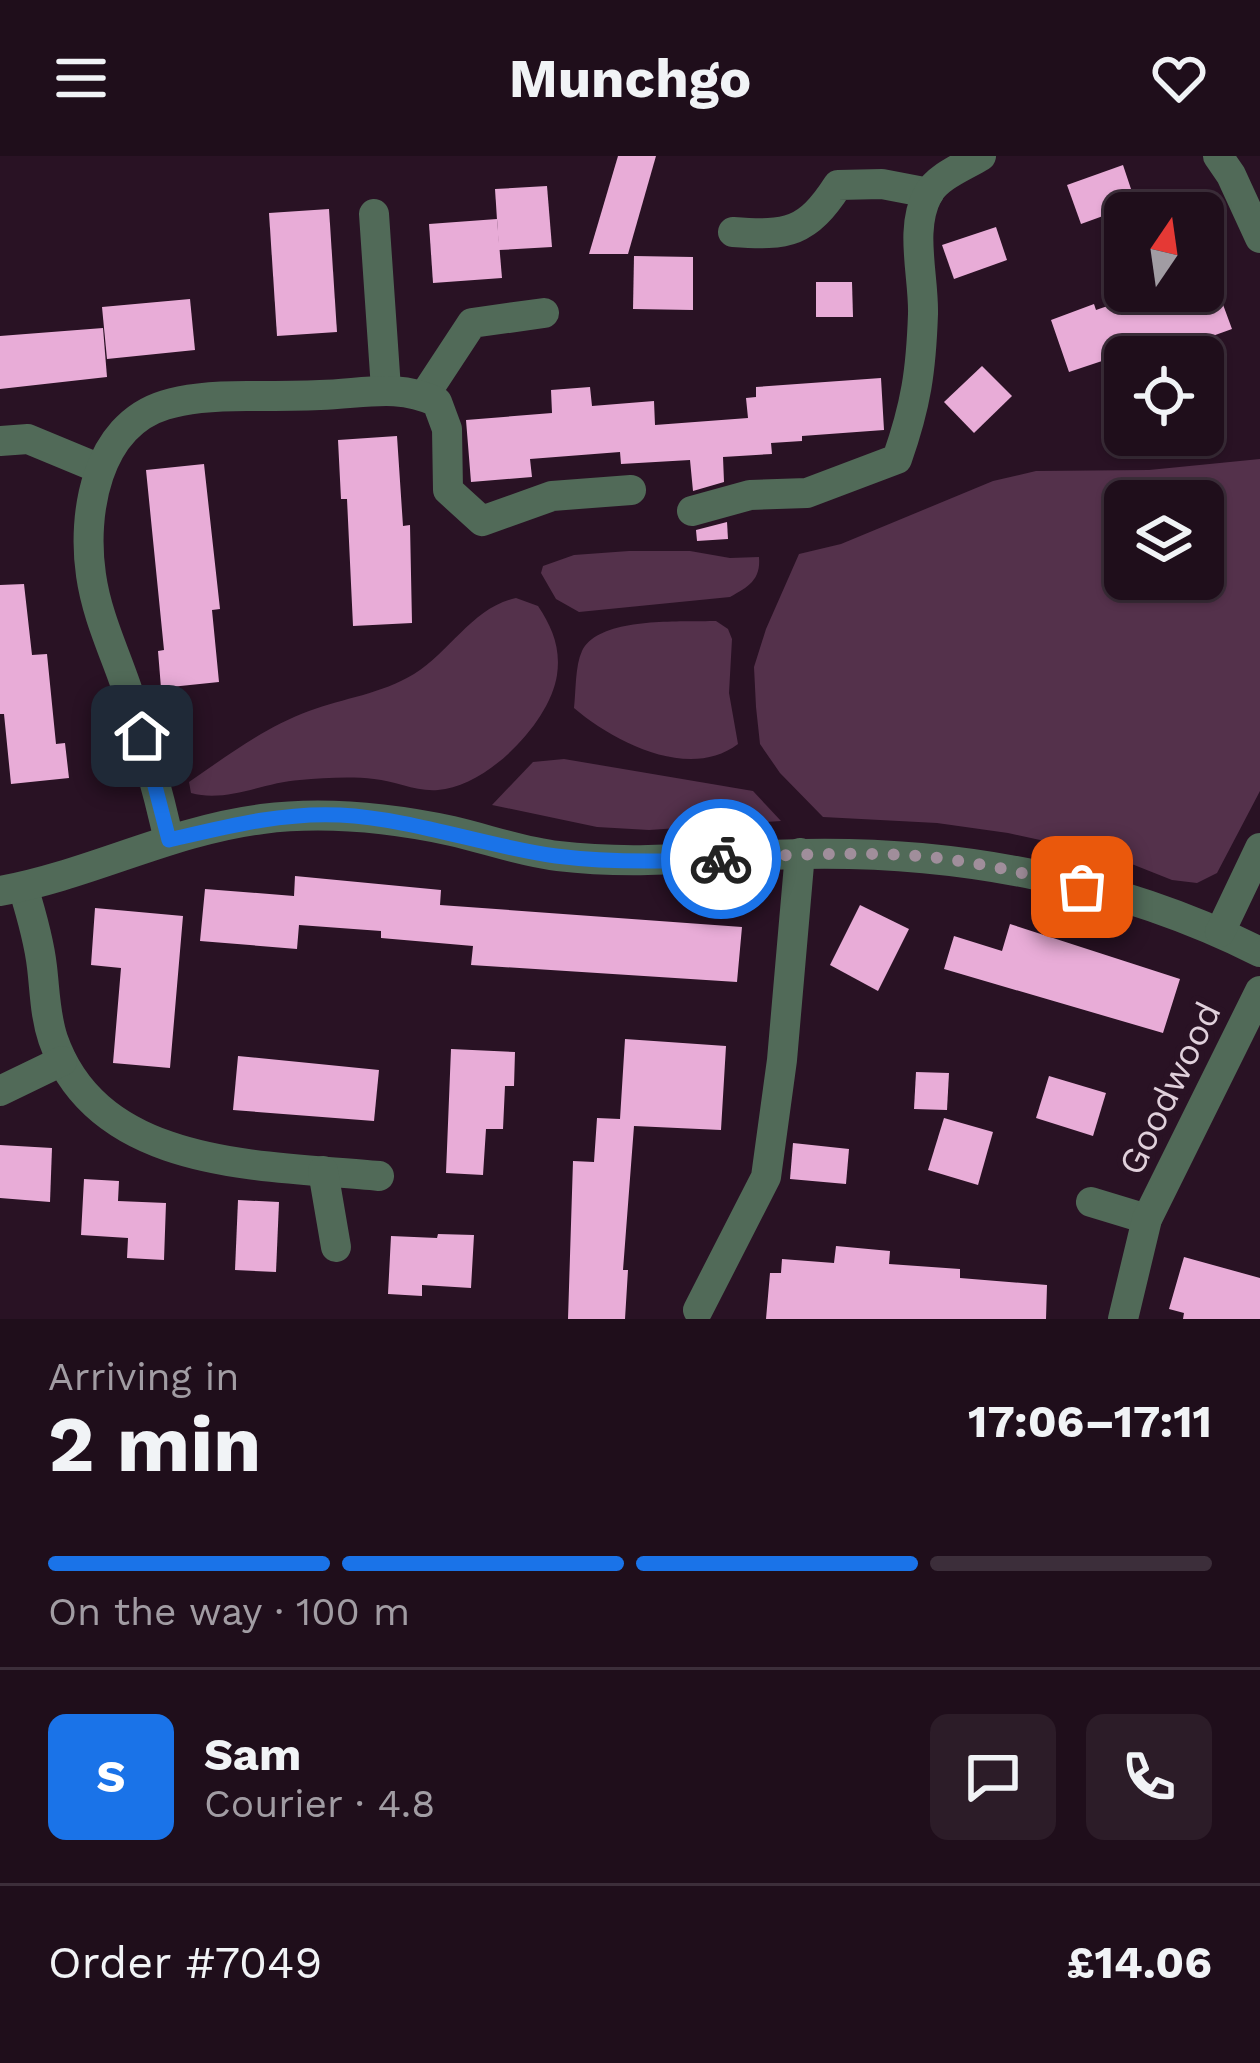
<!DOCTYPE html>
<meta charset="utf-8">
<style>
:root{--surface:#1f0e1b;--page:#2c1c28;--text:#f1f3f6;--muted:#a19ca3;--line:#3c2e3a;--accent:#1a73e8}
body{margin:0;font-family:"Work Sans",sans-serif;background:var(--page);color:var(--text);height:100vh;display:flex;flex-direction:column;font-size:45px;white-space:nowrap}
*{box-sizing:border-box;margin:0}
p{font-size:39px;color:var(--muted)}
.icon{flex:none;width:66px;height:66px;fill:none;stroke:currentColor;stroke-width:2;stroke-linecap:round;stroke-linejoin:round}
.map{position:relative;height:1163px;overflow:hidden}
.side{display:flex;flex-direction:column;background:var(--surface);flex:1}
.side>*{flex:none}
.needle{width:78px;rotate:13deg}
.buttons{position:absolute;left:1104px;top:36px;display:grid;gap:24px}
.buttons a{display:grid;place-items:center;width:120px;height:120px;border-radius:18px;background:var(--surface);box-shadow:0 3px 9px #0004,0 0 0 3px var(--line);font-size:60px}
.pin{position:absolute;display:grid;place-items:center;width:102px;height:102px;color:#fff;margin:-51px;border-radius:24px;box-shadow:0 6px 18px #0006}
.courier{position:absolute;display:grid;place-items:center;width:120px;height:120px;margin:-60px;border:9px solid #1a73e8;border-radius:50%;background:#fff;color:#222;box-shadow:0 3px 15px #0007}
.headline em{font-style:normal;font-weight:700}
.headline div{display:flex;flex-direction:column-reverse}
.headline{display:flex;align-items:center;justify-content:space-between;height:204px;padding:0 48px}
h1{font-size:78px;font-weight:700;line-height:90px}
.bar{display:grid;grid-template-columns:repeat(4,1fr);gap:18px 12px;align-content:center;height:144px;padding:0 48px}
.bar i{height:15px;border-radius:9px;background:var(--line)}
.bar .selected{background:var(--accent)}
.bar p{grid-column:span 4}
.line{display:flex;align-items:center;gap:30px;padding:0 48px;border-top:3px solid var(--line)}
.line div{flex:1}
.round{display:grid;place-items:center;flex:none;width:126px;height:126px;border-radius:18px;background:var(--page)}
header{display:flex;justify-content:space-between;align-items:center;height:156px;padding:0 48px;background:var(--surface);font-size:54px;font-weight:700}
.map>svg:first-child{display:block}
.green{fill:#54314b;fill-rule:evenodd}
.building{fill:#e8acd7}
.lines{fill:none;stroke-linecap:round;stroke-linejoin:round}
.minor{stroke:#516a58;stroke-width:30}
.done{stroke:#a08e9b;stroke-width:12;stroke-dasharray:0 21.6}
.route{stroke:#1a73e8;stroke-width:15}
.labels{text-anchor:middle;stroke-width:12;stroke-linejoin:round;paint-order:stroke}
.street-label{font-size:36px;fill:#e0d0db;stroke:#291224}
</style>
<header><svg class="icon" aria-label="menu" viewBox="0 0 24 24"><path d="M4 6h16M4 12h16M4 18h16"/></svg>Munchgo<svg class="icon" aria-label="heart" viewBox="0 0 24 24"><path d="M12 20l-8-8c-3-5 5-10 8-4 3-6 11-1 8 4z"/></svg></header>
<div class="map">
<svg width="1260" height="1163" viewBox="0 0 1260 1163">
<rect width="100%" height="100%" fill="#291224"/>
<!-- green -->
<g class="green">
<path d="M 1260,303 L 1260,635 L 1217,717 L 1197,727 L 1172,724 L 1109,699 L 1008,677 L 937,667 L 823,661 L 780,617 L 760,588 L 756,551 L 754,511 L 766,473 L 799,398 L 841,388 L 993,325 L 1036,315 L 1149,314 ZM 1125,345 L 1203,345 L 1203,423 L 1125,423 Z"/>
<path d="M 629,395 L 690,395 L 730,402 L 759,401 C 761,424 748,431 730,441 L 579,456 L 556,443 L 541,417 L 543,410 L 574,399 Z"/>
<path d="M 516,442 L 538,450 C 552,471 561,492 557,519 C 550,567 486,631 438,634 C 417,636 395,625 374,623 C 351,620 323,622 300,624 C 264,626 227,647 191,637 L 189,626 C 227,600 265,571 309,555 C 344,542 381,538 414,518 C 451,495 473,451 516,442 Z"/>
<path d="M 716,465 L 728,473 L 732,483 L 729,537 L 738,588 C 689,625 614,586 574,552 C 576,535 575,510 582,495 C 598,460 683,466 716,465 Z"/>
<path d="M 564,603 L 753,635 L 781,665 L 649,674 L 597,671 L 492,649 L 533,606 Z"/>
</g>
<!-- building -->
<g class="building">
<path d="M 618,0 L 656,0 L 628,98 L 589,98 Z"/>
<path d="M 1123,9 L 1136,48 L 1081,68 L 1067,29 Z"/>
<path d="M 547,30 L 552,91 L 499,94 L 495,33 Z"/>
<path d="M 329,53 L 337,176 L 277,180 L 269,57 Z"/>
<path d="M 497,63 L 502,122 L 433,127 L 429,68 Z"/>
<path d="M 996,71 L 1007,104 L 954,123 L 942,89 Z"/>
<path d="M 634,100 L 693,101 L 693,154 L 633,153 Z"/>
<path d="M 816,126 L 852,126 L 853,161 L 816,161 Z"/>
<path d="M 1151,135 L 1218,135 L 1232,173 L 1154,201 L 1114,201 L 1069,216 L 1051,164 L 1094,148 L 1096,154 Z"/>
<path d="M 190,143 L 195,194 L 107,203 L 102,151 Z"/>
<path d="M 103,172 L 107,221 L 0,233 L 0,180 Z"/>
<path d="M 982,210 L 1012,240 L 974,277 L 944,246 Z"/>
<path d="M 881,222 L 884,274 L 802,280 L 802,285 L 771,287 L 772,298 L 723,301 L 724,326 L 693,335 L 690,304 L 621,308 L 620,296 L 530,303 L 532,321 L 471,326 L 466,264 L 552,257 L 551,234 L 590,231 L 592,250 L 654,245 L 655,269 L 748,262 L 746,242 L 756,241 L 756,231 Z"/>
<path d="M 397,280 L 403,370 L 410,369 L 412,467 L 353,470 L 347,343 L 341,343 L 338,284 Z"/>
<path d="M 204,308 L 220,453 L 212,454 L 219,526 L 161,532 L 158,495 L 164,494 L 146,314 Z"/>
<path d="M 727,366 L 728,383 L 697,385 L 696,374 Z"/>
<path d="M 24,428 L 32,499 L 47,498 L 56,588 L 65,587 L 69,622 L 11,628 L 4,558 L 0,558 L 0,429 Z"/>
<path d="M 295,720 L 441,734 L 440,749 L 742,771 L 737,826 L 471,809 L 473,790 L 381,782 L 381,775 L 299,769 L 297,793 L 200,785 L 205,733 L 294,740 Z"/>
<path d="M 860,749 L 909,773 L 878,835 L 830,809 Z"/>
<path d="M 95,752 L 183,760 L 170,912 L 113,907 L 121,812 L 91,809 Z"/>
<path d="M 1010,768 L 1180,823 L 1163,877 L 944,813 L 954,780 L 1002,795 Z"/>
<path d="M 625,883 L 726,890 L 721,974 L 634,970 L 623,1114 L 628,1114 L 625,1163 L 568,1163 L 573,1005 L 594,1006 L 597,962 L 620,963 Z"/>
<path d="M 451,893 L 515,896 L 514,930 L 505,930 L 503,973 L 486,973 L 483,1019 L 446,1017 Z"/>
<path d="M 238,900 L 379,914 L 374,965 L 233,954 Z"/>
<path d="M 916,916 L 949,917 L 947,954 L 914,953 Z"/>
<path d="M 1049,920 L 1106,937 L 1093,980 L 1036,962 Z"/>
<path d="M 944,962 L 993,976 L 978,1029 L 928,1014 Z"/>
<path d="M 793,987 L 849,993 L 846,1028 L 790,1023 Z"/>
<path d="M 0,989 L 52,992 L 50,1046 L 0,1042 Z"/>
<path d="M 84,1023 L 119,1025 L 118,1045 L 166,1047 L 164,1104 L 127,1102 L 128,1082 L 81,1079 Z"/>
<path d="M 238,1044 L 279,1046 L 276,1116 L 235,1114 Z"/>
<path d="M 438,1078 L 474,1079 L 471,1132 L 422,1129 L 422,1140 L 388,1138 L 391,1080 L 437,1082 Z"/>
<path d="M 836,1090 L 890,1095 L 889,1108 L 960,1113 L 960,1122 L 1047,1129 L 1046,1163 L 766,1163 L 770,1117 L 781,1117 L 782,1103 L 834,1107 Z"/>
<path d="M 1184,1101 L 1260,1122 L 1260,1163 L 1183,1163 L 1184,1157 L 1169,1153 Z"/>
</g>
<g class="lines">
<!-- minor -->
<g class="minor">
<path d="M 1218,0 L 1231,19 L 1260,82"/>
<path d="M 374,58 L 386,233"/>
<path d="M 733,76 C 788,80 807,77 838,29 L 882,28 L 929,37"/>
<path d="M 424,240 L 472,167 L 544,157"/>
<path d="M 0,285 L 28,283 L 98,312"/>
<path d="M 692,355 L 750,339 L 807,337 L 897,303 C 916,249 921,215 923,158 C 924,120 909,73 928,38 C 938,20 965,10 981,0"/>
<path d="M 169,684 C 158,636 145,589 130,542 C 117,501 97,462 91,419 C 82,358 96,270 165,249 C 190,241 220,240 247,240 C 271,240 296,240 320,239 C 363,238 397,227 437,246 L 447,273 L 448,334 L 482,365 L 552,340 L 631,334"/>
<path d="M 23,731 C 31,757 39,784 42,811 C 45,836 45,859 53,883 C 99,1015 265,1009 379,1020"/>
<path d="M 0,735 C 89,719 172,674 262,663 C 325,655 391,662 452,675 C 487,683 522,696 558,700 C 640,710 720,699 803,698 C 959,695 1119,725 1260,796"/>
<path d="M 1220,776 L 1260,692"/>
<path d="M 0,935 L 62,905"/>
<path d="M 323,1015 L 336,1091"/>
<path d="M 1091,1046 L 1147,1063"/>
<path d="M 698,1154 L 766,1021 L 782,904 L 800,697"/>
<path d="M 1123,1163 L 1147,1063 L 1260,835"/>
</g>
</g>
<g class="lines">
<!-- done -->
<path class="done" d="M 721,703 C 786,699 851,695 917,700 C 972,704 1027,718 1082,731"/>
<!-- route -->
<path class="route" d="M 142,580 L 169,684 C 225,671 282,656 340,659 C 414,663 484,690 556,700 C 611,707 666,706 721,703"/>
</g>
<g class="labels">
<!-- street labels -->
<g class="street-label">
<text transform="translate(1169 932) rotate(-64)" y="13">Goodwood</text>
</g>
</g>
</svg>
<div class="buttons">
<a><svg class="needle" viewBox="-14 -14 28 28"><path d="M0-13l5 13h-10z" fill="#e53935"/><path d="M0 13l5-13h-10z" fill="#a19ca3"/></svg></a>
<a><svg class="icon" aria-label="locate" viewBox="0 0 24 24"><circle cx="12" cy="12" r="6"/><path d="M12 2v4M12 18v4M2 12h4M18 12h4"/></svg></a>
<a><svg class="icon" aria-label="layers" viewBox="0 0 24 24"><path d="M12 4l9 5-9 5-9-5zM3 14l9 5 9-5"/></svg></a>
</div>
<div class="pin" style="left:1082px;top:731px;background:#ea580c"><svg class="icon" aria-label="bag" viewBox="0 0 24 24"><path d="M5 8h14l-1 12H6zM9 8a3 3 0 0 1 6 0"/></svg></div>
<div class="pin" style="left:142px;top:580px;background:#1f2937"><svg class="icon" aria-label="home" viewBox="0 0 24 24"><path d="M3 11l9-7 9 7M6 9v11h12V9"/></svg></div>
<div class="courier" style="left:721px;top:703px"><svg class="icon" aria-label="bike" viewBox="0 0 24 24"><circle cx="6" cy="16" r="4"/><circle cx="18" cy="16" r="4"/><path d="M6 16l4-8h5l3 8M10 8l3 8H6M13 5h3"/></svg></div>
</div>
<section class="side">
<div class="headline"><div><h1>2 min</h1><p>Arriving in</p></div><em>17:06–17:11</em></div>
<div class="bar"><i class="selected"></i><i class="selected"></i><i class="selected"></i><i></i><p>On the way · 100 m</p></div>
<div class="line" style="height:216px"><b class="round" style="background:var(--accent);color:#fff">S</b><div><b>Sam</b><p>Courier · 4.8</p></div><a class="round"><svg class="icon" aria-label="chat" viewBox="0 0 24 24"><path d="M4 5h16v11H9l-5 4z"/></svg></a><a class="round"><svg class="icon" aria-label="phone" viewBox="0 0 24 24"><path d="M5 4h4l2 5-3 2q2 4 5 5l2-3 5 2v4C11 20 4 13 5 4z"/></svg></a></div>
<div class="line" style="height:156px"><div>Order #7049</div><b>£14.06</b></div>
</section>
